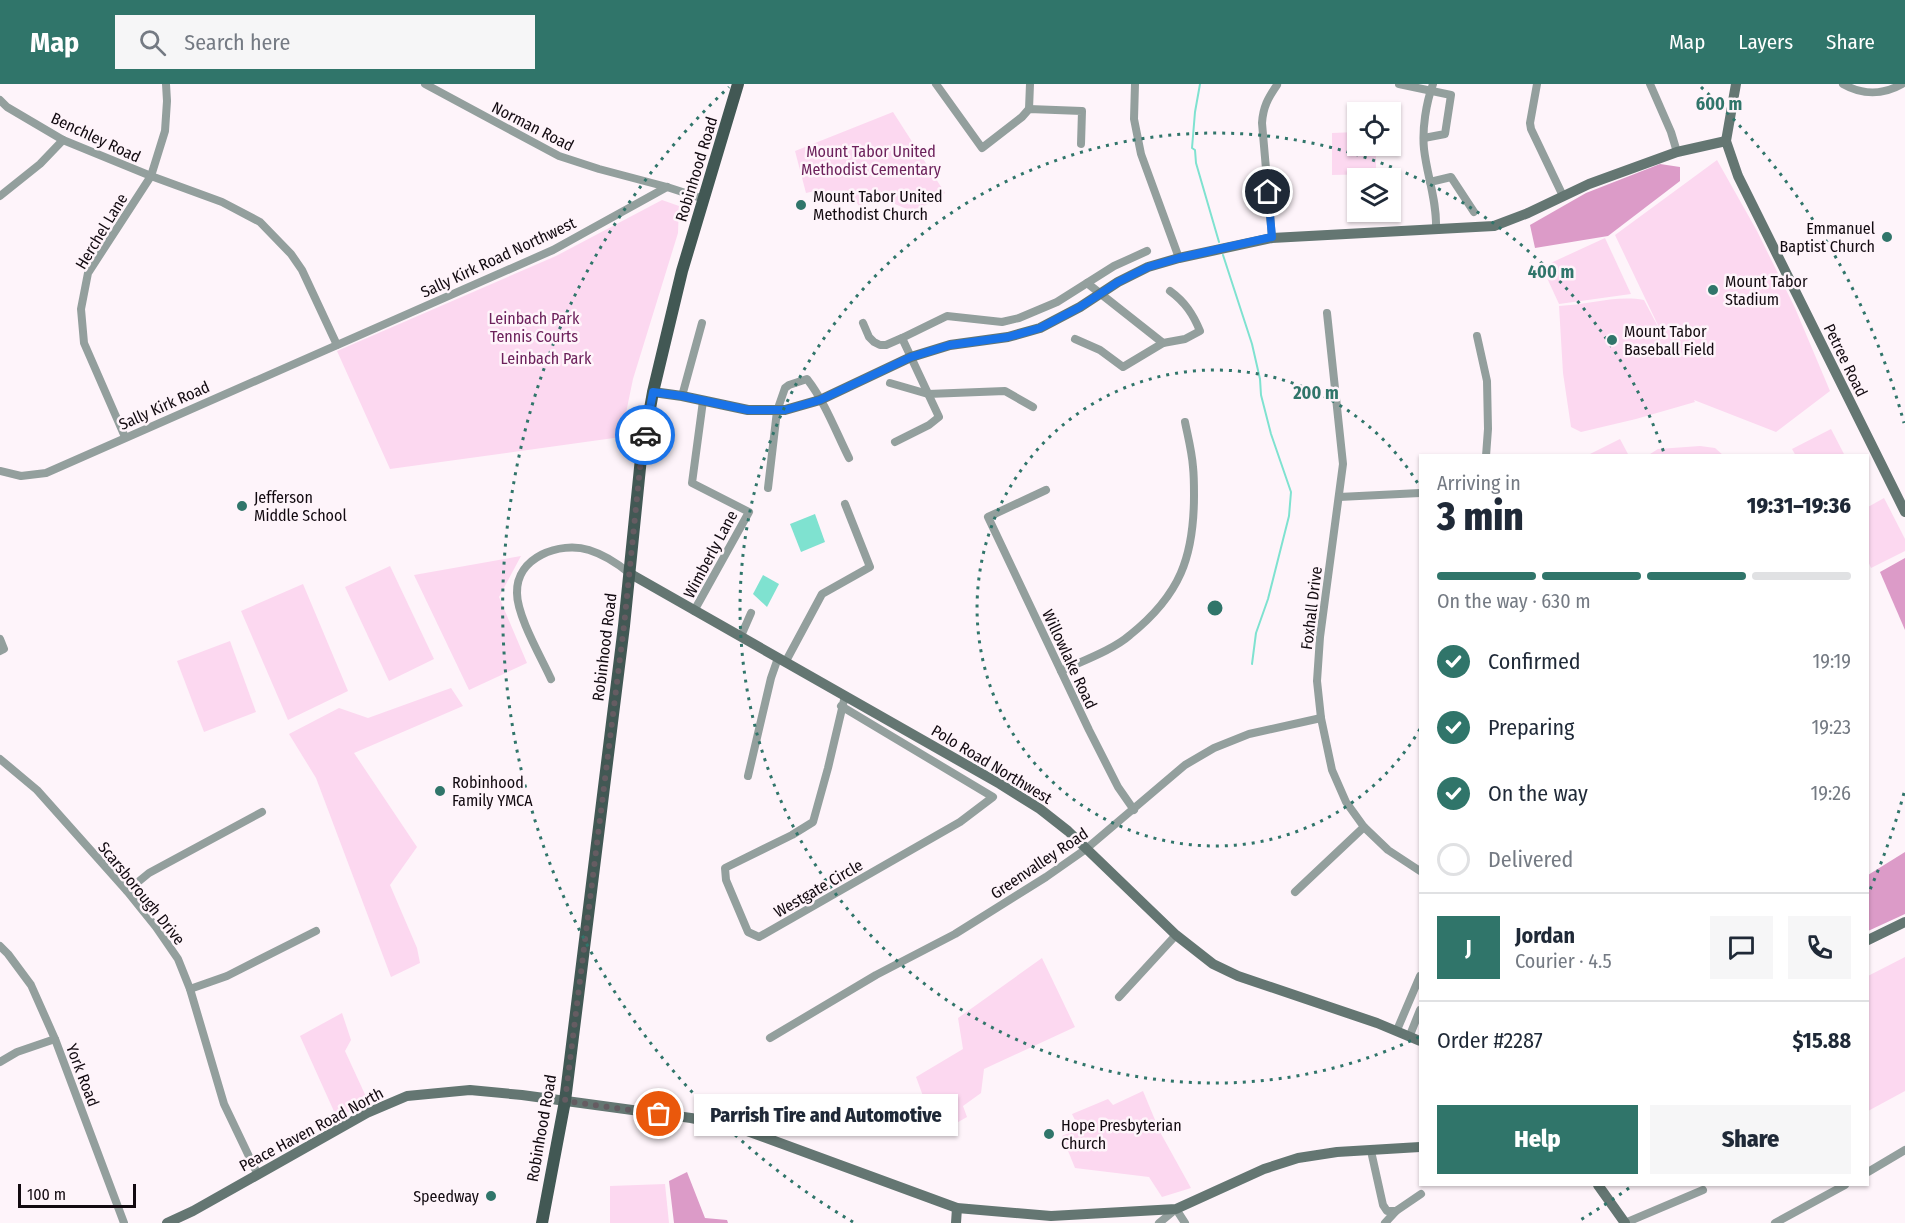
<!DOCTYPE html>
<meta charset="utf-8">
<style>
:root{--surface:#fff;--page:#f6f6f7;--text:#1f2937;--muted:#747a83;--line:#e0e1e3;--accent:#30756a}
body{margin:0;font-family:"Fira Sans Condensed",sans-serif;background:var(--page);color:var(--text);height:100vh;display:flex;flex-direction:column;font-size:22px;white-space:nowrap}
*{box-sizing:border-box;margin:0}
p{font-size:20px;color:var(--muted)}
.icon{flex:none;width:33px;height:33px;fill:none;stroke:currentColor;stroke-width:2;stroke-linecap:round;stroke-linejoin:round}
.map{position:relative;flex:1;overflow:hidden}
.details{position:absolute;left:1419px;top:370px;width:450px;height:732px;display:flex;flex-direction:column;background:var(--surface);border-radius:0px;box-shadow:0 2px 4px #0004}
.details>*{flex:none}
.buttons{position:absolute;left:1347px;top:18px;display:grid;gap:12px}
.buttons a{display:grid;place-items:center;width:54px;height:54px;border-radius:0px;background:var(--surface);box-shadow:0 2px 4px #0004;font-size:30px}
.scale{position:absolute;left:18px;bottom:15px;width:118px;box-sizing:border-box;padding-left:6px;border:3px solid #120a10;border-top:0;font-size:16px;line-height:21px;white-space:nowrap;color:#120a10;-webkit-text-stroke:4px #fef4fa;paint-order:stroke}
.pin{position:absolute;display:grid;place-items:center;width:51px;height:51px;color:#fff;margin:-26px;border:3px solid #fff;border-radius:50%;box-shadow:0 2px 6px #0007}
.courier{position:absolute;display:grid;place-items:center;width:60px;height:60px;margin:-30px;border:4px solid #1a73e8;border-radius:50%;background:#fff;color:#222;box-shadow:0 2px 8px #0007}
.bubble{position:absolute;height:42px;border-radius:0px;background:var(--surface);box-shadow:0 2px 4px #0004;font-size:20px;font-weight:800;line-height:42px;text-align:center}
.overview em{font-style:normal;font-weight:800}
.overview div{display:flex;flex-direction:column-reverse}
.overview{display:flex;align-items:center;justify-content:space-between;height:102px;padding:0 18px}
h1{font-size:39px;font-weight:800;line-height:45px}
.bar{display:grid;grid-template-columns:repeat(4,1fr);gap:9px 6px;align-content:center;height:72px;padding:0 18px}
.bar i{height:8px;border-radius:4px;background:var(--line)}
.bar .selected{background:var(--accent)}
.bar p{grid-column:span 4}
.line{display:flex;align-items:center;gap:15px;padding:0 18px;border-top:2px solid var(--line)}
.line div{flex:1}
.round{display:grid;place-items:center;flex:none;width:63px;height:63px;border-radius:0px;background:var(--page)}
ol{padding:0 18px;list-style:none}
li{display:flex;align-items:center;gap:18px;height:66px}
li p{margin-inline-start:auto}
li .icon{padding:6px;border-radius:50%;background:var(--accent);color:#fff;stroke-width:4}
li:last-child{color:var(--muted)}
li i{width:33px;height:33px;border:3px solid var(--line);border-radius:50%}
.button{display:flex;gap:12px;margin-top:auto;padding:12px 18px}
.button a{flex:1;height:69px;border-radius:0px;background:var(--accent);color:#fff;font-size:24px;font-weight:800;line-height:69px;text-align:center}
.button a+a{background:var(--page);color:var(--text)}
header{display:flex;align-items:center;gap:36px;box-sizing:border-box;height:84px;padding:0 30px;background:var(--accent);color:#fff}
header strong{font-size:28px}
nav{display:flex;gap:33px;margin-inline-start:auto;font-size:21px}
.search{width:420px;height:54px;background:var(--page);display:flex;align-items:center;gap:15px;box-sizing:border-box;padding:0 21px;border-radius:0px;color:var(--muted);font-size:22px}
.map>svg:first-child{display:block}
.green{fill:#fcd8f0}
.forest{fill:#dc9bc8}
.water{fill:#7fe2d0}
.lines{fill:none;stroke-linecap:round;stroke-linejoin:round}
.stream{stroke:#7fe2d0;stroke-width:2}
.street{stroke:#939f9d;stroke-width:8}
.secondary{stroke:#647672;stroke-width:10}
.primary{stroke:#425854;stroke-width:12}
.done{stroke:#655c62;stroke-width:6;stroke-dasharray:0 10.8}
.route{stroke:#1a73e8;stroke-width:8}
.ring{fill:none;stroke:#30756a;stroke-width:3;stroke-dasharray:3 6}
.poi-dot{fill:#30756a;stroke:#fef4fa;stroke-width:2}
.labels{text-anchor:middle;stroke-width:5;stroke-linejoin:round;paint-order:stroke}
.street-label{font-size:16px;fill:#120a10;stroke:#fef4fa}
.park-label{font-size:16px;fill:#6c215b;stroke:#fef4fa}
.poi-label{font-size:16px;fill:#120a10;stroke:#fef4fa;text-anchor:start}
.centre{fill:#30756a;stroke:#fef4fa;stroke-width:3}
.ring-label{font-size:18px;text-anchor:middle;font-weight:bold;fill:#30756a;stroke:#fef4fa;stroke-width:5;stroke-linejoin:round;paint-order:stroke}
</style>
<header>
<strong>Map</strong>
<div class="search"><svg class="icon" aria-label="search" viewBox="0 0 24 24"><circle cx="10" cy="10" r="6"/><path d="M15 15l6 6"/></svg>Search here</div>
<nav><a>Map</a><a>Layers</a><a>Share</a></nav>
</header>
<div class="map">
<svg width="1905" height="1139" viewBox="0 0 1905 1139">
<rect width="100%" height="100%" fill="#fef4fa"/>
<!-- green -->
<g class="green">
<path d="M 893,28 L 945,109 L 926,121 L 911,127 L 895,120 L 892,109 L 859,122 L 855,116 L 835,121 L 815,107 L 806,109 L 795,67 Z"/>
<path d="M 1357,48 L 1358,62 L 1376,62 L 1376,90 L 1332,91 L 1332,49 Z"/>
<path d="M 1717,76 L 1757,147 L 1795,224 L 1830,307 L 1776,348 L 1694,316 L 1695,318 L 1636,335 L 1581,348 L 1571,343 L 1563,289 L 1559,222 C 1588,221 1615,211 1644,216 L 1665,256 L 1615,151 Z"/>
<path d="M 662,116 L 679,122 L 678,149 L 633,295 L 621,353 L 390,385 L 337,267 L 556,172 Z"/>
<path d="M 1605,154 L 1631,210 L 1559,220 L 1542,183 Z"/>
<path d="M 1831,345 L 1845,372 L 1796,372 L 1792,365 Z"/>
<path d="M 1620,355 L 1629,372 L 1586,372 Z"/>
<path d="M 1700,362 L 1715,364 L 1724,372 L 1647,372 L 1658,365 Z"/>
<path d="M 1884,414 L 1905,455 L 1905,467 L 1871,484 L 1868,477 L 1868,423 Z"/>
<path d="M 521,472 L 499,513 L 527,579 L 469,606 L 414,491 Z"/>
<path d="M 390,482 L 434,575 L 389,597 L 345,503 Z"/>
<path d="M 303,500 L 348,607 L 288,636 L 241,527 Z"/>
<path d="M 230,557 L 256,628 L 204,648 L 177,577 Z"/>
<path d="M 451,604 L 463,622 L 354,669 L 417,763 L 390,801 L 417,864 L 420,879 L 391,893 L 316,694 L 289,650 L 339,624 L 368,634 Z"/>
<path d="M 1905,873 L 1905,1007 L 1868,1027 L 1868,892 Z"/>
<path d="M 1042,874 L 1075,943 L 984,985 L 981,1009 L 963,1022 L 967,1033 L 937,1050 L 916,993 L 963,965 L 958,934 Z"/>
<path d="M 342,929 L 351,956 L 345,967 L 368,1017 L 337,1034 L 300,952 Z"/>
<path d="M 1143,1007 L 1160,1048 L 1191,1104 L 1162,1113 L 1149,1093 L 1075,1084 L 1062,1052 L 1079,1044 L 1072,1030 L 1108,1015 L 1113,1021 Z"/>
<path d="M 665,1100 L 669,1139 L 610,1139 L 610,1102 Z"/>
</g>
<!-- forest -->
<g class="forest">
<path d="M 1660,80 L 1680,83 L 1680,97 L 1608,152 L 1535,164 L 1530,141 L 1586,109 Z"/>
<path d="M 1905,474 L 1905,546 L 1880,488 Z"/>
<path d="M 1905,768 L 1905,830 L 1868,847 L 1868,791 Z"/>
<path d="M 687,1088 L 705,1134 L 727,1136 L 728,1139 L 674,1139 L 669,1097 Z"/>
</g>
<!-- water -->
<g class="water">
<path d="M 815,430 L 825,458 L 801,468 L 790,440 Z"/>
<path d="M 763,491 L 779,500 L 767,523 L 753,510 Z"/>
</g>
<g class="lines">
<!-- stream -->
<g class="stream">
<path d="M 1200,0 L 1195,28 L 1192,64 L 1195,66 L 1196,79 L 1219,158"/>
<path d="M 1223,171 L 1252,260 L 1260,295 L 1261,311 L 1271,350 L 1291,408 L 1289,432 L 1268,515 L 1256,549 L 1252,580"/>
</g>
<!-- street -->
<g class="street">
<path d="M 425,0 L 559,72 L 599,85 L 667,103 L 704,115"/>
<path d="M 936,0 L 982,64 L 1022,33 L 1029,25 L 1082,27 L 1081,60"/>
<path d="M 1135,0 L 1134,35 L 1141,70 L 1179,174"/>
<path d="M 1399,0 L 1451,11 L 1445,50 L 1424,54"/>
<path d="M 1433,0 C 1426,19 1422,45 1424,65 C 1427,92 1437,117 1436,144"/>
<path d="M 1537,0 L 1530,39 L 1531,45 L 1563,112"/>
<path d="M 1650,0 L 1671,48 L 1677,68"/>
<path d="M 1843,0 C 1862,11 1883,11 1902,0"/>
<path d="M 0,16 L 7,23 L 63,56 L 151,92 L 222,118 L 260,138 L 291,170 L 302,186 L 337,261"/>
<path d="M 1029,25 L 1030,0"/>
<path d="M 1430,98 L 1451,93 L 1474,128"/>
<path d="M 0,112 L 40,80 L 63,56"/>
<path d="M 1272,154 L 1262,39 C 1263,23 1268,14 1277,1"/>
<path d="M 1087,199 L 1163,259 L 1185,255 L 1200,247 C 1193,230 1185,218 1170,207"/>
<path d="M 1327,229 L 1343,380 L 1320,553 L 1317,597 L 1321,634 L 1332,686 L 1346,718 L 1364,743 L 1388,766 L 1420,787"/>
<path d="M 863,239 L 869,253 L 874,258 L 880,261 L 886,261 L 902,254 L 947,232 L 1002,238 L 1019,234 L 1057,218 L 1114,182 L 1147,167"/>
<path d="M 1477,252 L 1487,297 L 1488,345 L 1486,372"/>
<path d="M 1075,255 L 1100,266 L 1123,283 L 1163,259"/>
<path d="M 890,299 L 928,310 L 1005,307 L 1033,323"/>
<path d="M 682,312 L 702,239"/>
<path d="M 125,353 L 84,259 L 81,225 L 88,189 L 151,92 L 165,47 L 167,17 L 166,0"/>
<path d="M 895,358 L 929,341 L 939,333 L 902,254"/>
<path d="M 0,387 L 21,392 L 46,389 L 553,166 L 667,103"/>
<path d="M 768,404 L 777,327 L 785,304 L 789,301 L 807,295 C 825,318 836,348 849,374"/>
<path d="M 1046,406 L 988,433 L 1089,646 L 1118,703 L 1134,726"/>
<path d="M 1339,413 L 1420,409"/>
<path d="M 694,527 L 749,428 L 692,399 L 703,317"/>
<path d="M 741,552 L 751,529"/>
<path d="M 0,555 L 4,565 L 0,567"/>
<path d="M 786,577 L 822,510 L 870,483 L 845,420"/>
<path d="M 1061,587 C 1082,577 1113,566 1130,551 C 1180,511 1194,473 1194,411 C 1194,402 1194,392 1193,383 C 1192,368 1188,353 1185,338"/>
<path d="M 551,595 C 541,573 517,532 517,509 C 516,473 560,457 589,466 C 605,471 617,479 629,489"/>
<path d="M 841,622 L 993,713 L 960,738 L 759,853 L 748,848 L 726,796 L 725,784 L 792,751 L 813,738 L 828,684 L 845,612"/>
<path d="M 0,675 L 37,706 L 127,807 L 156,843 L 178,875 L 190,905 L 224,1020 L 257,1089"/>
<path d="M 748,692 L 771,594 L 778,574"/>
<path d="M 127,807 L 149,789 L 262,728"/>
<path d="M 1295,808 L 1364,743"/>
<path d="M 0,862 L 8,870 L 31,901 L 55,955 L 124,1139"/>
<path d="M 190,905 L 227,892 L 316,847"/>
<path d="M 1119,913 L 1176,851"/>
<path d="M 1397,946 L 1420,892"/>
<path d="M 1410,951 L 1420,926"/>
<path d="M 770,954 L 876,891 L 955,850 L 1046,793 L 1086,765 L 1185,681 L 1214,664 L 1249,650 L 1321,634"/>
<path d="M 0,978 L 17,968 L 55,955"/>
<path d="M 1371,1067 L 1383,1121 L 1387,1127 L 1396,1127 L 1421,1110"/>
<path d="M 1868,1088 L 1905,1066"/>
<path d="M 1159,1139 L 1176,1125 L 1185,1139"/>
<path d="M 1385,1139 L 1396,1127"/>
<path d="M 1625,1139 L 1703,1106"/>
<path d="M 1775,1139 L 1845,1101"/>
</g>
<!-- secondary -->
<g class="secondary">
<path d="M 1736,0 L 1726,57 L 1738,92 L 1905,428"/>
<path d="M 653,308 L 682,312 L 748,326 L 785,326 L 820,316 L 911,273 L 950,261 L 1008,253 L 1040,244 L 1080,223 L 1118,198 L 1148,183 L 1179,174 L 1272,154 L 1494,142 L 1528,129 L 1589,100 L 1677,68 L 1726,57"/>
<path d="M 629,489 L 1000,700 L 1040,725 L 1068,747 L 1176,851 L 1213,880 L 1238,892 L 1377,939 L 1420,957"/>
<path d="M 1868,856 L 1905,838"/>
<path d="M 1598,1101 L 1625,1139"/>
<path d="M 167,1139 L 193,1127 L 367,1029 L 407,1012 L 470,1006 L 522,1011 L 691,1034 L 739,1044 L 957,1124 L 1051,1132 L 1176,1125 L 1264,1085 L 1298,1074 L 1337,1068 L 1420,1063"/>
<path d="M 956,1139 L 957,1124"/>
</g>
<!-- primary -->
<path class="primary" d="M 542,1139 L 565,1017 L 624,542 L 641,374 L 653,308 L 682,187 L 738,0"/>
</g>
<g class="lines">
<!-- done -->
<path class="done" d="M 645,351 L 641,374 L 624,542 L 565,1017 L 659,1030"/>
<!-- route -->
<path class="route" d="M 645,351 L 653,308 L 682,312 L 748,326 L 785,326 L 820,316 L 911,273 L 950,261 L 1008,253 L 1040,244 L 1080,223 L 1118,198 L 1148,183 L 1179,174 L 1272,153 L 1268,108"/>
</g>
<!-- distance rings -->
<g class="ring">
<path d="M1420 645A238 238 0 1 1 1420 403"/>
<path d="M1419 953A475 475 0 1 1 1664 369"/>
<path d="M1904 709A713 713 0 0 1 1869 808M1629 1104A713 713 0 0 1 1577 1138M853 1138A713 713 0 0 1 729 3M1701 3A713 713 0 0 1 1904 339"/>
</g>
<!-- markers -->
<g class="poi-dot">
<circle cx="801" cy="121" r="6"/>
<circle cx="1887" cy="153" r="6"/>
<circle cx="1713" cy="206" r="6"/>
<circle cx="1612" cy="256" r="6"/>
<circle cx="242" cy="422" r="6"/>
<circle cx="440" cy="707" r="6"/>
<circle cx="1049" cy="1050" r="6"/>
<circle cx="491" cy="1112" r="6"/>
</g>
<g class="labels">
<!-- street labels -->
<g class="street-label">
<text transform="translate(533 42) rotate(27)" y="6">Norman Road</text>
<text transform="translate(96 53) rotate(25)" y="6">Benchley Road</text>
<text transform="translate(696 85) rotate(-73)" y="6">Robinhood Road</text>
<text transform="translate(101 147) rotate(-59)" y="6">Herchel Lane</text>
<text transform="translate(498 173) rotate(-25)" y="6">Sally Kirk Road Northwest</text>
<text transform="translate(1846 276) rotate(64)" y="6">Petree Road</text>
<text transform="translate(164 321) rotate(-24)" y="6">Sally Kirk Road</text>
<text transform="translate(710 470) rotate(-62)" y="6">Wimberly Lane</text>
<text transform="translate(1311 524) rotate(-83)" y="6">Foxhall Drive</text>
<text transform="translate(604 563) rotate(-83)" y="6">Robinhood Road</text>
<text transform="translate(1070 575) rotate(65)" y="6">Willowlake Road</text>
<text transform="translate(992 680) rotate(31)" y="6">Polo Road Northwest</text>
<text transform="translate(1039 779) rotate(-34)" y="6">Greenvalley Road</text>
<text transform="translate(818 804) rotate(-30)" y="6">Westgate Circle</text>
<text transform="translate(142 809) rotate(51)" y="6">Scarsborough Drive</text>
<text transform="translate(83 991) rotate(69)" y="6">York Road</text>
<text transform="translate(541 1044) rotate(-80)" y="6">Robinhood Road</text>
<text transform="translate(311 1045) rotate(-28)" y="6">Peace Haven Road North</text>
</g>
<!-- park labels -->
<g class="park-label">
<text x="871" y="73">Mount Tabor United<tspan x="871" dy="18">Methodist Cementary</tspan></text>
<text x="534" y="240">Leinbach Park<tspan x="534" dy="18">Tennis Courts</tspan></text>
<text x="546" y="280">Leinbach Park</text>
</g>
<!-- poi labels -->
<g class="poi-label">
<text x="813" y="118">Mount Tabor United<tspan x="813" dy="18">Methodist Church</tspan></text>
<text x="1875" y="150" text-anchor="end">Emmanuel<tspan x="1875" dy="18">Baptist Church</tspan></text>
<text x="1725" y="203">Mount Tabor<tspan x="1725" dy="18">Stadium</tspan></text>
<text x="1624" y="253">Mount Tabor<tspan x="1624" dy="18">Baseball Field</tspan></text>
<text x="254" y="419">Jefferson<tspan x="254" dy="18">Middle School</tspan></text>
<text x="452" y="704">Robinhood<tspan x="452" dy="18">Family YMCA</tspan></text>
<text x="1061" y="1047">Hope Presbyterian<tspan x="1061" dy="18">Church</tspan></text>
<text x="479" y="1118" text-anchor="end">Speedway</text>
</g>
</g>
<circle cx="1215" cy="524" r="9" class="centre"/>
<g class="ring-label">
<text x="1719" y="26">600 m</text>
<text x="1551" y="194">400 m</text>
<text x="1316" y="315">200 m</text>
</g>
</svg>
<div class="buttons">
<a><svg class="icon" aria-label="locate" viewBox="0 0 24 24"><circle cx="12" cy="12" r="6"/><path d="M12 2v4M12 18v4M2 12h4M18 12h4"/></svg></a>
<a><svg class="icon" aria-label="layers" viewBox="0 0 24 24"><path d="M12 4l9 5-9 5-9-5zM3 14l9 5 9-5"/></svg></a>
</div>
<div class="scale">100 m</div>
<div class="pin" style="left:659px;top:1030px;background:#ea580c"><svg class="icon" aria-label="bag" viewBox="0 0 24 24"><path d="M5 8h14l-1 12H6zM9 8a3 3 0 0 1 6 0"/></svg></div>
<div class="pin" style="left:1268px;top:108px;background:#1f2937"><svg class="icon" aria-label="home" viewBox="0 0 24 24"><path d="M3 11l9-7 9 7M6 9v11h12V9"/></svg></div>
<div class="courier" style="left:645px;top:351px"><svg class="icon" aria-label="car" viewBox="0 0 24 24"><path d="M5 17H2v-5l4-1 3-4h7l3 4 3 1v5h-3M9 17h6M6 11h13"/><circle cx="7" cy="17" r="2"/><circle cx="17" cy="17" r="2"/></svg></div>
<div class="bubble" style="left:694px;top:1010px;width:264px">Parrish Tire and Automotive</div>
<section class="details">
<div class="overview"><div><h1>3 min</h1><p>Arriving in</p></div><em>19:31–19:36</em></div>
<div class="bar"><i class="selected"></i><i class="selected"></i><i class="selected"></i><i></i><p>On the way · 630 m</p></div>
<ol>
<li><svg class="icon" aria-label="check" viewBox="0 0 24 24"><path d="M5 12l5 5 9-10"/></svg>Confirmed<p>19:19</p></li>
<li><svg class="icon" aria-label="check" viewBox="0 0 24 24"><path d="M5 12l5 5 9-10"/></svg>Preparing<p>19:23</p></li>
<li><svg class="icon" aria-label="check" viewBox="0 0 24 24"><path d="M5 12l5 5 9-10"/></svg>On the way<p>19:26</p></li>
<li><i></i>Delivered</li>
</ol>
<div class="line" style="height:108px"><b class="round" style="background:var(--accent);color:#fff">J</b><div><b>Jordan</b><p>Courier · 4.5</p></div><a class="round"><svg class="icon" aria-label="chat" viewBox="0 0 24 24"><path d="M4 5h16v11H9l-5 4z"/></svg></a><a class="round"><svg class="icon" aria-label="phone" viewBox="0 0 24 24"><path d="M5 4h4l2 5-3 2q2 4 5 5l2-3 5 2v4C11 20 4 13 5 4z"/></svg></a></div>
<div class="line" style="height:78px"><div>Order #2287</div><b>$15.88</b></div>
<div class="button"><a>Help</a><a>Share</a></div>
</section>
</div>
